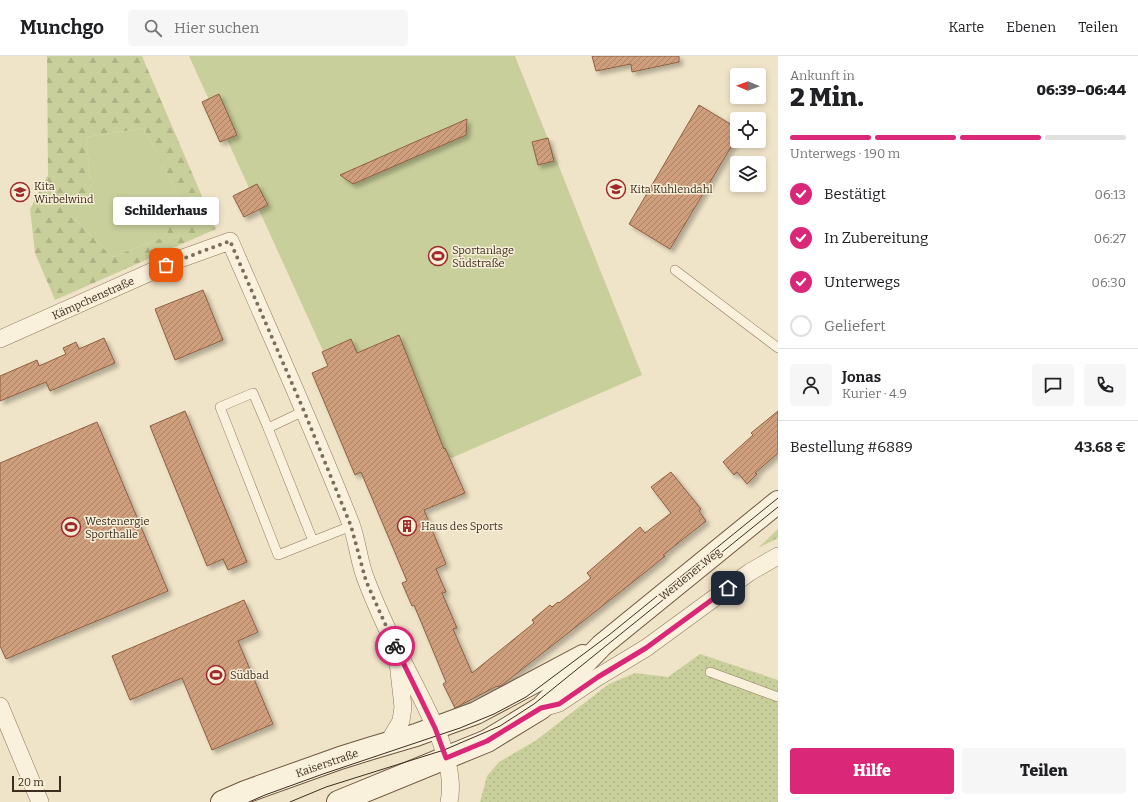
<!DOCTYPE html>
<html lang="de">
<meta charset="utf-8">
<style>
:root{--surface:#fff;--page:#f6f6f6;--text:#202124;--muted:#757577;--line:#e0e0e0;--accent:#db2777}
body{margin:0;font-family:Bitter,serif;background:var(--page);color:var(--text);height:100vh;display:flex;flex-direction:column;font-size:15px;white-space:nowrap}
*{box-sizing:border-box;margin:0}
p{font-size:13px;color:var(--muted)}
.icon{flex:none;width:22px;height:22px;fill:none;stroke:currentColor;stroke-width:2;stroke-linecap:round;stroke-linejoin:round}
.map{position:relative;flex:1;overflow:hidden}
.side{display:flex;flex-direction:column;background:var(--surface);width:360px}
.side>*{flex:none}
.needle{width:26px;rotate:271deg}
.controls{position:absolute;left:730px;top:12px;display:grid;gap:8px}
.controls a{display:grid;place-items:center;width:36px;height:36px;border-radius:4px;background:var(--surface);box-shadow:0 2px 6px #0003;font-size:20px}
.scale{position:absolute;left:12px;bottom:10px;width:49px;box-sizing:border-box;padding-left:4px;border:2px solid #3d2e20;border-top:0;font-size:11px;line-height:14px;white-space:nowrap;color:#3d2e20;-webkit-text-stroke:3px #f7eed8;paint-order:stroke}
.pin{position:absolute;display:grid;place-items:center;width:34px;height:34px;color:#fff;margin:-17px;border-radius:8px;box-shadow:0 2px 6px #0006}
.courier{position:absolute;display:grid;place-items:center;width:40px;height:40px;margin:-20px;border:3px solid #db2777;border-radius:50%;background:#fff;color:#222;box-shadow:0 1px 5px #0007}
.bubble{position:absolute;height:28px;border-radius:4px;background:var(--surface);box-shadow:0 2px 6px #0003;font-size:13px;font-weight:800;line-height:28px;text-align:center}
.head em{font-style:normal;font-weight:800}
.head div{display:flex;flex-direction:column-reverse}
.head{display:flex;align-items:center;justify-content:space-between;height:68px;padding:0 12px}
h1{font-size:26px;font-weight:800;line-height:30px}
.bar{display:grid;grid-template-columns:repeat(4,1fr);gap:6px 4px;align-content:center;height:48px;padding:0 12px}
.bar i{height:5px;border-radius:3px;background:var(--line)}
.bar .selected{background:var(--accent)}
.bar p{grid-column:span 4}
.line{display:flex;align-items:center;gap:10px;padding:0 12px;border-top:1px solid var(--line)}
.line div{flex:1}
.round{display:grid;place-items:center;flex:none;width:42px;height:42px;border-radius:4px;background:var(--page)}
ol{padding:0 12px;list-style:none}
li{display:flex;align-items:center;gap:12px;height:44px}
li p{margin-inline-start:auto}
li .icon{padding:4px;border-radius:50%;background:var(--accent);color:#fff;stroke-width:4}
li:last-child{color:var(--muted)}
li i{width:22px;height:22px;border:2px solid var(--line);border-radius:50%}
.primary-button{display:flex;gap:8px;margin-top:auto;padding:8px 12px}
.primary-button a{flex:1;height:46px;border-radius:4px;background:var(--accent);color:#fff;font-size:16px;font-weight:800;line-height:46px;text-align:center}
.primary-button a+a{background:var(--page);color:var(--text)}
header{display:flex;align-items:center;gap:24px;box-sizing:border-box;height:56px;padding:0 20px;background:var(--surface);border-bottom:1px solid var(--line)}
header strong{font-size:19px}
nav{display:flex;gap:22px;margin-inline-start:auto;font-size:14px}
.search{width:280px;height:36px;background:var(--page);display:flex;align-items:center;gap:10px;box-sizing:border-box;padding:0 14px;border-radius:4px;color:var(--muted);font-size:15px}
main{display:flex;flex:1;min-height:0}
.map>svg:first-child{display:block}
.grass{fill:#c9cf9b}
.forest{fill:url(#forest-firs);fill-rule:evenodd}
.park{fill:url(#park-dots)}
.building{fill:url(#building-hatch);stroke:#8d5f41;filter:url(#shadow)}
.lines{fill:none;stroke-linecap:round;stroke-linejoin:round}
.lane-casing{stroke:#8d765c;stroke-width:10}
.street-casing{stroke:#8d765c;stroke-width:18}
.secondary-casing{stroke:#6f573f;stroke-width:24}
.lane{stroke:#faf1dc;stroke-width:9}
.street{stroke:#faf1dc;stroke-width:17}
.secondary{stroke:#faf1dc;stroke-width:22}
.tram{stroke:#3d2e20;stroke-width:1}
.done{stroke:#7c6e5b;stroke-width:4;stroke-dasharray:0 7.2}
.route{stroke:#db2777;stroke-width:5}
.labels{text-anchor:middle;stroke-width:3;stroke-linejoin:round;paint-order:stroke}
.poi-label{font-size:11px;fill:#3d2e20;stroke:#f7eed8;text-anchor:start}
.street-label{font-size:11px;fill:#3d2e20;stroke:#f7eed8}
</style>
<header>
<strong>Munchgo</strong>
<div class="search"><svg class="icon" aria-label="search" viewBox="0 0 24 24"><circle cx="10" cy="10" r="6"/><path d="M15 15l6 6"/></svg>Hier suchen</div>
<nav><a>Karte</a><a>Ebenen</a><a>Teilen</a></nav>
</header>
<main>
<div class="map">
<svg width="778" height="746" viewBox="0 0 778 746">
<defs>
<pattern id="forest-firs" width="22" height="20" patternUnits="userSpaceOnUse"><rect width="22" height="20" fill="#c9cf9b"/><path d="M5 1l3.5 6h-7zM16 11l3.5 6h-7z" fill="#aeb285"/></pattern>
<pattern id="park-dots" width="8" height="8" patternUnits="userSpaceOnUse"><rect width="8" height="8" fill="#c9cf9b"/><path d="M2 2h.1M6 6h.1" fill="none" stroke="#aeb285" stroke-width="1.8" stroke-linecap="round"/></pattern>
<pattern id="building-hatch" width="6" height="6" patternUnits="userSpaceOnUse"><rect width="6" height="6" fill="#cf9f7d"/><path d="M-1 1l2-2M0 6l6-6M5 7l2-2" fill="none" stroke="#a98266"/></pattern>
<filter id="shadow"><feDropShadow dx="3.5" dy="3.5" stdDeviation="2" flood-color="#0004"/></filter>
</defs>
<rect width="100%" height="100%" fill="#f0e4c8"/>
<!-- grass -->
<g class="grass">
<path d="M 189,0 L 515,0 L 642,319 L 385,431 Z"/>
<path d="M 144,72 L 181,144 L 166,180 L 112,201 L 76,164 L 91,129 L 86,81 Z"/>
</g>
<!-- forest -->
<g class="forest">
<path d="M 47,0 L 142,0 L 216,173 L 55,244 L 35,197 L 30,153 L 48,119 ZM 144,72 L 181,144 L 166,180 L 112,201 L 76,164 L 91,129 L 86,81 Z"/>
<path d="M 778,473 L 778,482 L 758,492 Z"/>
</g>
<!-- park -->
<path class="park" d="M 700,598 L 778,624 L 778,746 L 480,746 L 487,720 L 499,706 L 535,685 L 609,628 L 635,617 L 668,621 Z"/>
<!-- building -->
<g class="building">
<path d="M 592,0 L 679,0 L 679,6 L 632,16 L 631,8 L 596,15 Z"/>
<path d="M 219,38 L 237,79 L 220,86 L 202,46 Z"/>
<path d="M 699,49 L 737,72 L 737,81 L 670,193 L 629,168 Z"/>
<path d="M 467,63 L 466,79 L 353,128 L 340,119 Z"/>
<path d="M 548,82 L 554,105 L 538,109 L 532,86 Z"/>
<path d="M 257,128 L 268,149 L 244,161 L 233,140 Z"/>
<path d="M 203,234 L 223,284 L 175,304 L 155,253 Z"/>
<path d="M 399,279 L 444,393 L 445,392 L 465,437 L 424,454 L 446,508 L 436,513 L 446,536 L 442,537 L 457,572 L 453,573 L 472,617 L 534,567 L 532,564 L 550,549 L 552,551 L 558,546 L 559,547 L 591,522 L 587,517 L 640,471 L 645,477 L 671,457 L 651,431 L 671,416 L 701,453 L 699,455 L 706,465 L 663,499 L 665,500 L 648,514 L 502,629 L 498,631 L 497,630 L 455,652 L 443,628 L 446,626 L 414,549 L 412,550 L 402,527 L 407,525 L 361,416 L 355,419 L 312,317 L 328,310 L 322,296 L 351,283 L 357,297 Z"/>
<path d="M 104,282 L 115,307 L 50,335 L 46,326 L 0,345 L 0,320 L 37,304 L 39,310 L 66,298 L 63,292 L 76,286 L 79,293 Z"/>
<path d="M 185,355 L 247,506 L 228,514 L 223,503 L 207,510 L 150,370 Z"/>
<path d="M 778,355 L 778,397 L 755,417 L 757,418 L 747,428 L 737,416 L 734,419 L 723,406 L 753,379 L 751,377 Z"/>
<path d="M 97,366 L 168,535 L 6,603 L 0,590 L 0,407 Z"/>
<path d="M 244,544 L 258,576 L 238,585 L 273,668 L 212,694 L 182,622 L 130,644 L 112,600 Z"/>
</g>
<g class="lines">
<!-- lane casing -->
<g class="lane-casing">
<g id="lane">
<path d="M 675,214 L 778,292"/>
<path d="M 268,372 L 304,355"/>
<path d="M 313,485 L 268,372 L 253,337 L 220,351 L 278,499 L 351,470"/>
<path d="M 710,616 L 778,641"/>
</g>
</g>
<!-- street casing -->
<g class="street-casing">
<g id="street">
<path d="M 0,283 L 180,203 L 230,185 C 271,279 313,372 351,468 C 358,487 359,508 367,526 C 376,550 387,573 398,596 C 417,636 459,701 449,746"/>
<path d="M 0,650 L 40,746"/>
<path d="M 542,652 L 559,647 L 598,621 L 646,592 L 750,516 L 778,500"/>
<path d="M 388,687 L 401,665 L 403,651 L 398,606"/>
</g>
</g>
<!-- secondary casing -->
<g class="secondary-casing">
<g id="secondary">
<path d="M 222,746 L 245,736 L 340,702 L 372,692 L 416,679 L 476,657 L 583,600"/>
<path d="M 338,746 L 487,685 L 541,652 L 602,589 L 778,446"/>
</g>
</g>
<!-- lane -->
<use href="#lane" class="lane"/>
<!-- street -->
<use href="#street" class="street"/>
<!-- secondary -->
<use href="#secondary" class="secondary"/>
<!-- tram -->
<g class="tram">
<path d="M 249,746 L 265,739 L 323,718 L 460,672 L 494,658 L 526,641 L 609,579 L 778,442"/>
<path d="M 290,746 L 326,731 L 444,694 L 500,670 L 534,648 L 778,451"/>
</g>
</g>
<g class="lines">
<!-- done -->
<path class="done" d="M 166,209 L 230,185 L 304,355 L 351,470 L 366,525 L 395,590"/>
<!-- route -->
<path class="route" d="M 395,590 L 435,672 L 446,702 L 487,685 L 541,652 L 559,648 L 598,621 L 646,592 L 728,532"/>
</g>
<!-- icons -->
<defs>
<g id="school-ring" transform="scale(1)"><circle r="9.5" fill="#f7eed8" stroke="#9e2a2b" stroke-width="1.5"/><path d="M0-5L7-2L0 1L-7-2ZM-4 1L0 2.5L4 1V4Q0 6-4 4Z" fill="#9e2a2b"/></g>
<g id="stadium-ring" transform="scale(1)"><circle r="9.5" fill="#f7eed8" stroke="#9e2a2b" stroke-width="1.5"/><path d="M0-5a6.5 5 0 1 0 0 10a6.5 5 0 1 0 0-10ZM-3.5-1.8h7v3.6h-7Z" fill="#9e2a2b"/></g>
<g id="building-ring" transform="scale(1)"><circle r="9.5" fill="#f7eed8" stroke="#9e2a2b" stroke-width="1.5"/><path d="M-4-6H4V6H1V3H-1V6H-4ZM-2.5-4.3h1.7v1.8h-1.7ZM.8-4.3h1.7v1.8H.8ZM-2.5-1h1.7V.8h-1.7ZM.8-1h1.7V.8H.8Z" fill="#9e2a2b"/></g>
</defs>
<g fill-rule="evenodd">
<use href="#school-ring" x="616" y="133"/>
<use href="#school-ring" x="20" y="136"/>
<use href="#stadium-ring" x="438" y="200"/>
<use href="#building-ring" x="407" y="470"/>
<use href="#stadium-ring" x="71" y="471"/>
<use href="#stadium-ring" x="216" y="619"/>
</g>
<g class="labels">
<!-- poi labels -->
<g class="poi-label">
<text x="34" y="134">Kita<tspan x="34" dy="13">Wirbelwind</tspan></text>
<text x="630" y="137">Kita Kuhlendahl</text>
<text x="452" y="198">Sportanlage<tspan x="452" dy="13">Südstraße</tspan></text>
<text x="85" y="469">Westenergie<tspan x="85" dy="13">Sporthalle</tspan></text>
<text x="421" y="474">Haus des Sports</text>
<text x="230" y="623">Südbad</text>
</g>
<!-- street labels -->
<g class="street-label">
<text transform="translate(93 242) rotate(-24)" y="4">Kämpchenstraße</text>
<text transform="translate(690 518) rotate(-39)" y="4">Werdener Weg</text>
<text transform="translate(327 707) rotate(-19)" y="4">Kaiserstraße</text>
</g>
</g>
</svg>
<div class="controls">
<a><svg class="needle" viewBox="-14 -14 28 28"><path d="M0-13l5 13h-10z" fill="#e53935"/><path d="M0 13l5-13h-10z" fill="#757577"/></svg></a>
<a><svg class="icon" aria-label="locate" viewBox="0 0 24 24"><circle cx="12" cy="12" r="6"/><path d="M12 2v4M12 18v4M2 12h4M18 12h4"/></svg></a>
<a><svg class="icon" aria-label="layers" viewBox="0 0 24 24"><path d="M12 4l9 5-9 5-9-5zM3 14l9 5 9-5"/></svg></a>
</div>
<div class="scale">20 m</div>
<div class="pin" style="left:166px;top:209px;background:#ea580c"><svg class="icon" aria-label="bag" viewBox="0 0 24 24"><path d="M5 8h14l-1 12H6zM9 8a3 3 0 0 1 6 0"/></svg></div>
<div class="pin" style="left:728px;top:532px;background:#1f2937"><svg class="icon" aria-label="home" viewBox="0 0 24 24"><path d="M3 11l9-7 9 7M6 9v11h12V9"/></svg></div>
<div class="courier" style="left:395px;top:590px"><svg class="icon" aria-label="bike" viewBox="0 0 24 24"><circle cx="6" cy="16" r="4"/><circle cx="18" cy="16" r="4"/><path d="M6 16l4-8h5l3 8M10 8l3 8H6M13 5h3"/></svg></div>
<div class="bubble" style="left:113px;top:141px;width:106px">Schilderhaus</div>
</div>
<section class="side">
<div class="head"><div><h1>2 Min.</h1><p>Ankunft in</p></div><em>06:39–06:44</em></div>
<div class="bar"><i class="selected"></i><i class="selected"></i><i class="selected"></i><i></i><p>Unterwegs · 190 m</p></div>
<ol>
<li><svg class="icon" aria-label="check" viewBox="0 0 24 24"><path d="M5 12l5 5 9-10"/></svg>Bestätigt<p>06:13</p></li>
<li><svg class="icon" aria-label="check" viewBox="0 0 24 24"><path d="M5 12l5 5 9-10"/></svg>In Zubereitung<p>06:27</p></li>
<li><svg class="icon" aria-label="check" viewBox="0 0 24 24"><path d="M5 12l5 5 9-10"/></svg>Unterwegs<p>06:30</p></li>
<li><i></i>Geliefert</li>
</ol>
<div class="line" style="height:72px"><a class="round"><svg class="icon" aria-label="person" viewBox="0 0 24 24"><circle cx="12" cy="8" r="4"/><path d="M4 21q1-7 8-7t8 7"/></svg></a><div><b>Jonas</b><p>Kurier · 4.9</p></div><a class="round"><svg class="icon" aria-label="chat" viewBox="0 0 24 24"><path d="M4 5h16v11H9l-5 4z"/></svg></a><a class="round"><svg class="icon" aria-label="phone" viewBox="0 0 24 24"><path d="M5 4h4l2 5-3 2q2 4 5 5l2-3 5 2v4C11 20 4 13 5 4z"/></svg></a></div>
<div class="line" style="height:52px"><div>Bestellung #6889</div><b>43.68 €</b></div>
<div class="primary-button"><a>Hilfe</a><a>Teilen</a></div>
</section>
</main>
